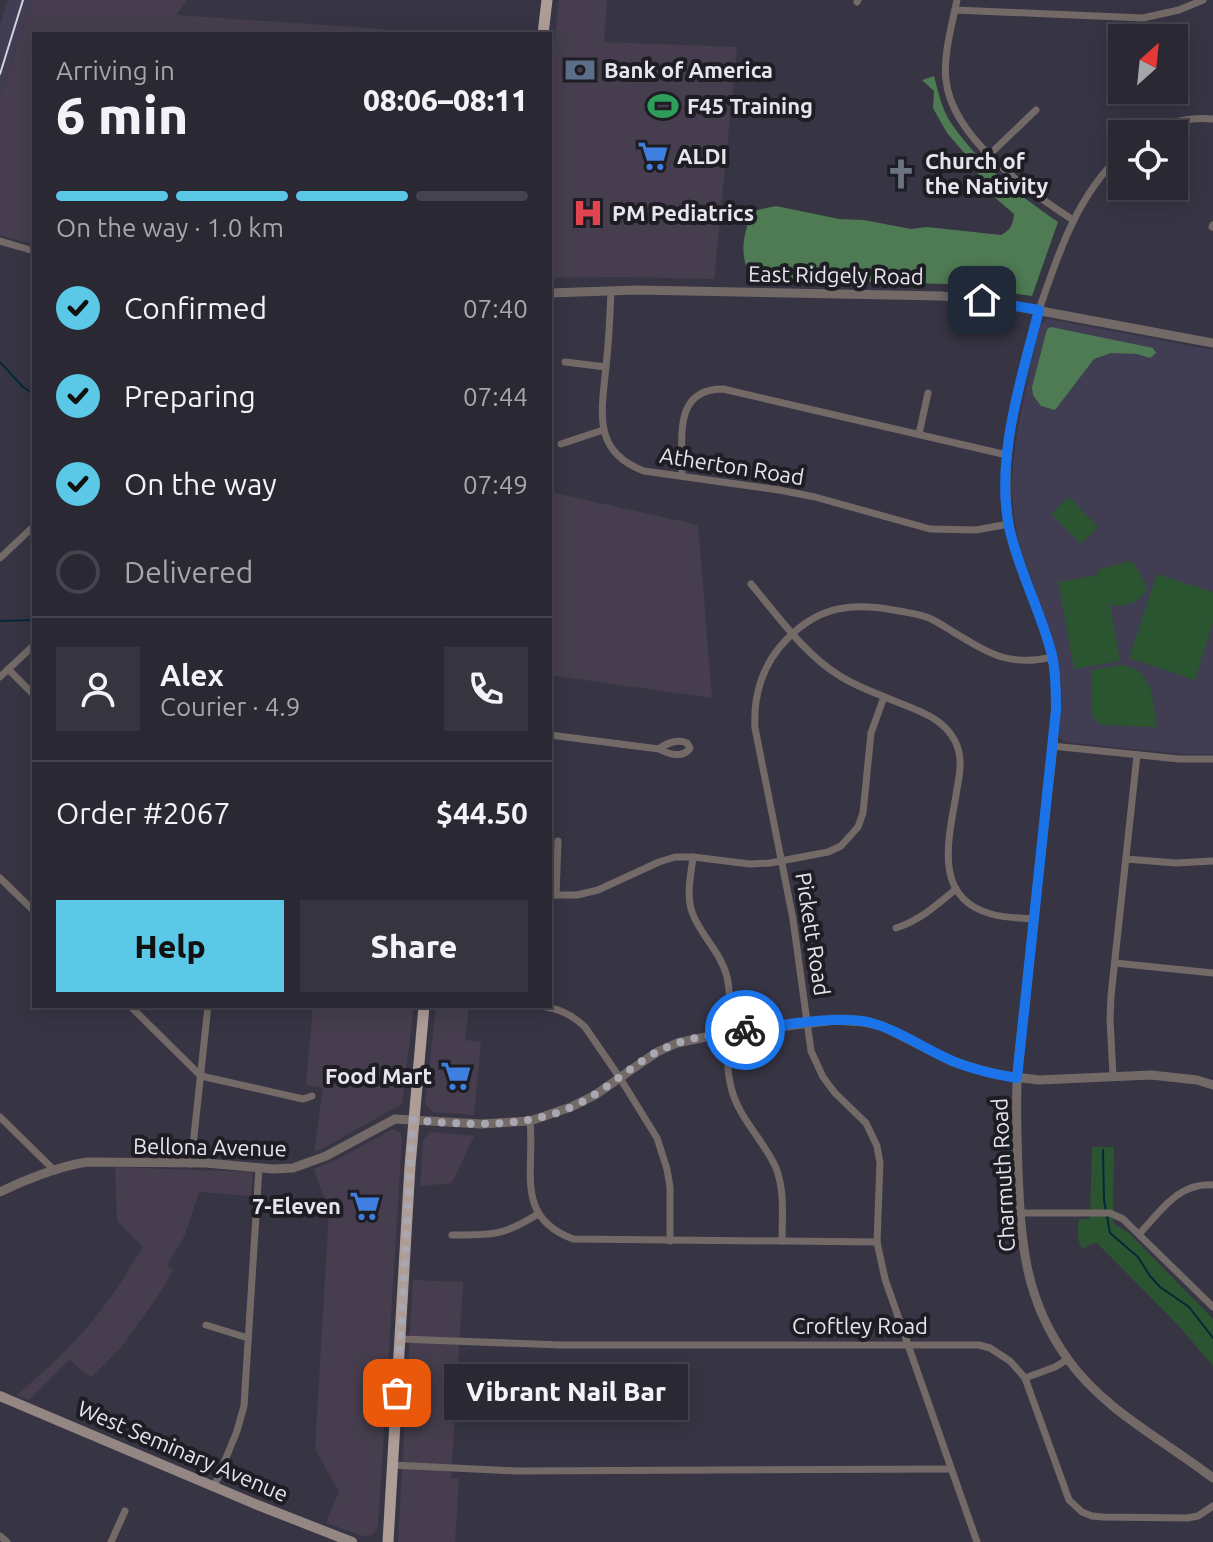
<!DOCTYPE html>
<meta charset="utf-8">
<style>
:root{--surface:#292833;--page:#35343f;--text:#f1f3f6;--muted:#a5a6ac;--line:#45444e;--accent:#5ac8e6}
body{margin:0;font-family:Ubuntu,sans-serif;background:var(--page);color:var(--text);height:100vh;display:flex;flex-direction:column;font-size:30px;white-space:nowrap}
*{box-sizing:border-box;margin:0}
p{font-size:26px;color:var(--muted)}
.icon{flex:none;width:44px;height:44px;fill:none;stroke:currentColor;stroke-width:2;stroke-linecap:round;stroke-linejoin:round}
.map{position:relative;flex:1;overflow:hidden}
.sheet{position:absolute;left:32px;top:32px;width:520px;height:976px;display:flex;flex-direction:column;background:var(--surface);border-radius:0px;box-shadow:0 4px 20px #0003,0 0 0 2px var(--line)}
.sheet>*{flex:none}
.needle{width:52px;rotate:27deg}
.controls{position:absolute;left:1108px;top:24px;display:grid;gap:16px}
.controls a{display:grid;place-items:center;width:80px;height:80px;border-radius:0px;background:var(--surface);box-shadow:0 4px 20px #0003,0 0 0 2px var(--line);font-size:40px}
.pin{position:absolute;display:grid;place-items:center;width:68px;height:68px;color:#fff;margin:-34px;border-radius:16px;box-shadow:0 4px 12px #0006}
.courier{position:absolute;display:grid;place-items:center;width:80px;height:80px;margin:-40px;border:6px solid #1a73e8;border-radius:50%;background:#fff;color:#222;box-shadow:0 2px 10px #0007}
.bubble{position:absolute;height:56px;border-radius:0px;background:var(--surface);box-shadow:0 4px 20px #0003,0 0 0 2px var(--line);font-size:26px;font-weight:800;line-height:56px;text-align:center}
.overview em{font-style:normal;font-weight:800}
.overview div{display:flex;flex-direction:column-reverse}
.overview{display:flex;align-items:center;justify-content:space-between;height:136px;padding:0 24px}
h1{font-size:52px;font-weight:800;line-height:60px}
.bar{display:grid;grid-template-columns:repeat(4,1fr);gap:12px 8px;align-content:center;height:96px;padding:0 24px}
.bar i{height:10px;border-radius:6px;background:var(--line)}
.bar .selected{background:var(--accent)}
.bar p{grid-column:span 4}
.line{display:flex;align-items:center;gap:20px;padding:0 24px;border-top:2px solid var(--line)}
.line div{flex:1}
.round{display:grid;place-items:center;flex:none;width:84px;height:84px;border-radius:0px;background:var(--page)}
ol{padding:0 24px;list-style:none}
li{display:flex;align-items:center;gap:24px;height:88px}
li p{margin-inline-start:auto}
li .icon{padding:8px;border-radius:50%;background:var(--accent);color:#111;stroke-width:4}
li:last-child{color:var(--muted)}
li i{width:44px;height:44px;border:4px solid var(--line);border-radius:50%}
.action{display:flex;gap:16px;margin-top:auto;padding:16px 24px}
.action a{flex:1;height:92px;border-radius:0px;background:var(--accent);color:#111;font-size:32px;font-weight:800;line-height:92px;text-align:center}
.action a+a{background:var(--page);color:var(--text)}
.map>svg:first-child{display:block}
.commercial{fill:#463e4e}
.built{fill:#413d52}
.green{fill:#2b5431}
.forest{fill:#4e7b53}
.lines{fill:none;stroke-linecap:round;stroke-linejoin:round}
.stream{stroke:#052938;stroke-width:2}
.minor{stroke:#736a68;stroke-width:7}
.tertiary{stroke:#736a68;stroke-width:9}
.secondary{stroke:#948682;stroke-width:10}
.primary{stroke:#ae9c97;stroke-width:11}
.tram{stroke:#d4d2dd;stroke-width:2}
.done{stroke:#a9a7b2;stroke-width:8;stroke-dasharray:0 14.4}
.route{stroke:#1a73e8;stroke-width:10}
.labels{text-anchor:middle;stroke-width:8;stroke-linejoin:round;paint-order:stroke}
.poi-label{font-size:22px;font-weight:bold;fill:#e6e4ee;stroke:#1f1d24;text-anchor:start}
.street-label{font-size:22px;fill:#e6e4ee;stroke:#1f1d24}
</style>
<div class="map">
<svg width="1213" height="1542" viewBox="0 0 1213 1542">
<rect width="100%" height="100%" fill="#373544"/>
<!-- commercial -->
<g class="commercial">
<path d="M 32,0 L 187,0 L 176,15 L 384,29 L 384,34 L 34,34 L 34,245 L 0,235 L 0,96 Z"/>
<path d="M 559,0 L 607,0 L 604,42 L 737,47 L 714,279 L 617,277 L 550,278 L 550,81 Z"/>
<path d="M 550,492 L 698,525 L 712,698 L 550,675 Z"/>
<path d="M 313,1006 L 414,1006 L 402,1104 L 314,1153 L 323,1088 L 306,1085 Z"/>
<path d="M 436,1006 L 469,1006 L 465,1040 L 481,1042 L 474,1115 L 433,1112 L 425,1104 Z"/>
<path d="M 393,1129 L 399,1132 L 402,1138 L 378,1528 L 372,1535 L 363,1536 L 326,1523 L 339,1492 L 315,1449 L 329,1211 L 314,1169 L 338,1159 Z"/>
<path d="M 431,1132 L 474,1136 L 452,1183 L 420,1186 L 423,1140 Z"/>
<path d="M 115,1167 L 253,1172 L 251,1196 L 199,1192 L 184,1237 L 167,1265 L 173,1270 L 158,1296 L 122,1346 L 92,1377 L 79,1369 L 70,1359 L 29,1400 L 17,1395 L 50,1366 L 88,1327 L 114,1293 L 143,1247 L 117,1221 Z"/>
<path d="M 413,1280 L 463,1282 L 451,1478 L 459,1479 L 455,1542 L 398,1542 Z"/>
</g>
<!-- built -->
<g class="built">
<path d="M 8,0 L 32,0 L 0,96 L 0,25 Z"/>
<path d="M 1048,319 L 1213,350 L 1213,754 L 1180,754 L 1066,742 L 1059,738 L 1062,688 L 1057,655 L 1051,632 L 1020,548 L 1015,523 L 1011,487 L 1017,432 L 1031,363 L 1041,324 Z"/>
</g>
<!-- green -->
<g class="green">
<path d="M 1069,497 L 1098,527 L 1081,544 L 1051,514 Z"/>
<path d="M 1129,561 L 1135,564 L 1148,591 C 1135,602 1127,609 1110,604 L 1120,661 L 1074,669 L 1058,582 L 1098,575 L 1097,570 Z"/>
<path d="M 1157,574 L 1213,592 L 1213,623 L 1195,680 L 1129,658 Z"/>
<path d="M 1122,665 C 1155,670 1152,700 1157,727 L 1101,725 L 1092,717 L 1091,670 Z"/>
<path d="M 1092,1147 L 1114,1147 L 1113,1223 L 1129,1233 L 1213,1319 L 1213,1366 L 1177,1324 L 1096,1242 L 1082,1249 C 1077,1238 1077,1231 1079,1219 L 1090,1219 Z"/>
</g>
<!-- forest -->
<g class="forest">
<path d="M 934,76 C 938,91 942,110 951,123 C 978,163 1019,195 1058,222 L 1032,296 L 946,284 L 761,279 L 750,276 C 739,253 743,234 753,211 L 776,206 L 839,219 L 864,220 L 911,229 L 927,227 L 1001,235 C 1011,230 1013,224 1014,214 L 992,195 L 966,155 L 947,133 L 933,108 L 934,91 L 922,80 Z"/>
<path d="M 1051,327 L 1153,348 L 1156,353 L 1150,358 L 1137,354 L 1111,353 L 1094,359 L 1055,410 L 1041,406 L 1033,395 L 1032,387 L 1047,329 Z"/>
</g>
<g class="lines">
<!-- stream -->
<g class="stream">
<path d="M 0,362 L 23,387 L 34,394"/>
<path d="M 0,621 L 34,620"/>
<path d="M 1103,1150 L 1104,1200 L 1110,1233 L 1138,1257 L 1150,1276 L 1160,1287 L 1189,1307 L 1213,1338"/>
</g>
<!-- minor -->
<g class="minor">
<path d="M 957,0 C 952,25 943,55 946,80 C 952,138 1028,191 1073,220"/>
<path d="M 857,2 L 858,0"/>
<path d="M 955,10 L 1143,18 L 1179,10 L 1203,0"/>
<path d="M 1147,134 C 1167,122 1189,117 1213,119"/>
<path d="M 989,155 L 1036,110"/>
<path d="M 1212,227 L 1213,225"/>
<path d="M 0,241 L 34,251"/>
<path d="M 611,291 C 610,316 609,341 606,366 C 602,411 591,451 644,471 L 779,490 L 815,497 L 930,529 L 976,530 L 1009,524"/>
<path d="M 1039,310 C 1058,254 1077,195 1122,154"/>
<path d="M 565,362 L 606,367"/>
<path d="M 919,434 L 928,393"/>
<path d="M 561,444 L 603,430"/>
<path d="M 682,476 C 683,439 672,389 723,389 L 1007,455"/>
<path d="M 0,558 L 34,526"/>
<path d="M 751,584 C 778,616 804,654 840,676 C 854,685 870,691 885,697 C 910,708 942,715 955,741 C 963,757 960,773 957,789 C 950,835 930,897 991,914 C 1005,918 1020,918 1034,919"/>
<path d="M 8,669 L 34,695"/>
<path d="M 0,677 L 34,645"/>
<path d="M 550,735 L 659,749 C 668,754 683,759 690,748 L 687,743 C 678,739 666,743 659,749"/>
<path d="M 1052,746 L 1179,759 L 1213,759"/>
<path d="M 693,857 C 691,875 686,894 692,912 C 700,935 721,952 727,977 C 735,1013 722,1052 731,1087 C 738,1118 764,1140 776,1168 C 785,1191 782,1217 782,1241"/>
<path d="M 1126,859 L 1176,863 L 1213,861"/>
<path d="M 0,878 L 34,911"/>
<path d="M 550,895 L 577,895 L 598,890 L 659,862 L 675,857 L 693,857 L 750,864 L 770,863 L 828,852 L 841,846 L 858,827 L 863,813 L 871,733 L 884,697"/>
<path d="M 556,895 L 558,841"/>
<path d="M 896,928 C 920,920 937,905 956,889"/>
<path d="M 1115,963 L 1213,973"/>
<path d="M 130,1006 L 201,1076 L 303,1099 L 312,1096"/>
<path d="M 539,1006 C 558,1008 571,1014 585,1027 L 620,1078 L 657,1138 L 667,1169 L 670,1187 L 670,1241"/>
<path d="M 1113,1076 L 1110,1019 L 1111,996 L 1137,755"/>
<path d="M 0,1117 L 55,1171"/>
<path d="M 530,1121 C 535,1170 514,1217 573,1239 L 877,1242"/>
<path d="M 191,1164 L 208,1006"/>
<path d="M 1020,1213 L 1110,1213 L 1123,1219 L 1213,1307"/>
<path d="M 1140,1233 C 1161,1211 1179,1182 1213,1185"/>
<path d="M 452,1235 C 493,1235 503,1236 538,1214"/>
<path d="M 206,1325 L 248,1338"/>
<path d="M 400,1339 L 560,1345 L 979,1345 L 990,1348 L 1010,1361 L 1025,1378 L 1069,1500 L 1082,1512 L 1092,1516 L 1103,1517 L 1187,1518 L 1198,1516 L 1213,1506"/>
<path d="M 1025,1378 L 1055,1367 L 1068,1359"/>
<path d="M 392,1465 L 517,1471 L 951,1469"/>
<path d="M 214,1487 L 237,1431 L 244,1406 L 259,1168"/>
<path d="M 0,1536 L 7,1542"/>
<path d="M 111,1542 L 125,1511"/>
<path d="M 977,1542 L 885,1279 L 877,1242 L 880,1163 L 877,1146 L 866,1123 L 835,1093 L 823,1077 L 811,1051 L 793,919 L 755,728 C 753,695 763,663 787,639 C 820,605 854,602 899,611 C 909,613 919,614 929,618 C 938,622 947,628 955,633 C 990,654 1010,667 1052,657"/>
</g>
<!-- tertiary -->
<g class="tertiary">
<path d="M 550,293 L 637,290 L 942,296 L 1003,304 L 1213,343"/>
<path d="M 1039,310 C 1019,386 992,469 1014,547 C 1028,595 1056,640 1056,692 C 1056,734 1049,777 1045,818 C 1038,877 1032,936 1026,995 C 1023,1024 1018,1053 1017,1083 C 1016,1112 1017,1142 1018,1171 C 1021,1242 1024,1298 1067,1358 C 1103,1410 1164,1440 1213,1478"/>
<path d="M 0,1192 C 24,1180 60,1166 87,1162 L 206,1163 L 273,1169 L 293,1168 L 326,1156 L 395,1119 L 481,1124 L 530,1121 L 571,1107 L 595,1095 L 657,1052 L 677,1043 L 720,1034 L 835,1020 L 864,1022 L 882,1026 L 953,1062 L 999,1075 L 1039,1080 L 1151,1075 L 1197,1080 L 1213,1085"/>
</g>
<!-- secondary -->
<path class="secondary" d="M 0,1396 L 255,1504 L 352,1542"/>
<!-- primary -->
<g class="primary">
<path d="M 543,34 L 547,0"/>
<path d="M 388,1542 L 410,1166 L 424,1006"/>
</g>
<!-- tram -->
<path class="tram" d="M 0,74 L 23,0"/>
</g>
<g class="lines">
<!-- done -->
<path class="done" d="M 397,1393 L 413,1120 C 466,1125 522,1129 572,1107 C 603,1093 626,1070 655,1053 C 682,1038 714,1034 745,1030"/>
<!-- route -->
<path class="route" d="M 745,1030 C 781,1026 832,1015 868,1022 C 896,1029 920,1046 946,1058 C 969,1069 992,1074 1017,1078 L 1056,710 C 1056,692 1056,673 1052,655 C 1041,611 1019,572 1009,527 C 995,458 1022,377 1039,310 L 982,300"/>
</g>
<!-- icons -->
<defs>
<g id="bank-bare" transform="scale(2.4)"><path d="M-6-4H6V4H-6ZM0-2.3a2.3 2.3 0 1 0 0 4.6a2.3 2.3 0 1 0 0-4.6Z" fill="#5c6f8a" stroke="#1f1d24" stroke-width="2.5" paint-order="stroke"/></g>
<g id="stadium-bare" transform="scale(2.4)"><path d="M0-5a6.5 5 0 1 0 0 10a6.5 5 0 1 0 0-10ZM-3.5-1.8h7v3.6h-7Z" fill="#2e9e5b" stroke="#1f1d24" stroke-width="2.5" paint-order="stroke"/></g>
<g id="supermarket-bare" transform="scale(2.4)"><path d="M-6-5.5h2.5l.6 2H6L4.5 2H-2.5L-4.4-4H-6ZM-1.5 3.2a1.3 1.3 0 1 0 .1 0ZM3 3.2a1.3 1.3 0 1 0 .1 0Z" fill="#3f7fe0" stroke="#1f1d24" stroke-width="2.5" paint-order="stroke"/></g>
<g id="church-bare" transform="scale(2.4)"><path d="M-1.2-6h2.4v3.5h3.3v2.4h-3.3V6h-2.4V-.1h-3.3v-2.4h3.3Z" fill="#6b7280" stroke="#1f1d24" stroke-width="2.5" paint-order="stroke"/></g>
<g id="hospital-bare" transform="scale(2.4)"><path d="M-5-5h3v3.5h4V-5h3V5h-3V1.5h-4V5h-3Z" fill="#e0444e" stroke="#1f1d24" stroke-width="2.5" paint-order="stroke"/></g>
</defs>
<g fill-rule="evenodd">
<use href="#bank-bare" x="580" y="70"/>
<use href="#stadium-bare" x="663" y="106"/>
<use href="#supermarket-bare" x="653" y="156"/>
<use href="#church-bare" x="901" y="174"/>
<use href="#hospital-bare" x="588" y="213"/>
<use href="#supermarket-bare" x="456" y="1076"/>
<use href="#supermarket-bare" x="365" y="1206"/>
</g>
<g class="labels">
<!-- poi labels -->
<g class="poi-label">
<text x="604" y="78">Bank of America</text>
<text x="687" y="114">F45 Training</text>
<text x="677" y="164">ALDI</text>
<text x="925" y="169">Church of<tspan x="925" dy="25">the Nativity</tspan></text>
<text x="612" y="221">PM Pediatrics</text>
<text x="432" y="1084" text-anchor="end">Food Mart</text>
<text x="341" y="1214" text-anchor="end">7-Eleven</text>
</g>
<!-- street labels -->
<g class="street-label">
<text transform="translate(836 275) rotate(1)" y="8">East Ridgely Road</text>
<text transform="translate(732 466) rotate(9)" y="8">Atherton Road</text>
<text transform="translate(813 934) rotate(81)" y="8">Pickett Road</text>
<text transform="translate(210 1147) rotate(1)" y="8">Bellona Avenue</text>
<text transform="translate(1003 1175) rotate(-93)" y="8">Charmuth Road</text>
<text x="860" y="1334">Croftley Road</text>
<text transform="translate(183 1451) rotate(23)" y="8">West Seminary Avenue</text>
</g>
</g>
</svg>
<div class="controls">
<a><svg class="needle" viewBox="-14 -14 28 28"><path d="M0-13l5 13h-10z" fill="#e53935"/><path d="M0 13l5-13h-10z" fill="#a5a6ac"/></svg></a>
<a><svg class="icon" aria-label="locate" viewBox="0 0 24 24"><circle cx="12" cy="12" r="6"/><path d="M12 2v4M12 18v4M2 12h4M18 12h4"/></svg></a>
</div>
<div class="pin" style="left:397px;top:1393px;background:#ea580c"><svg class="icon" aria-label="bag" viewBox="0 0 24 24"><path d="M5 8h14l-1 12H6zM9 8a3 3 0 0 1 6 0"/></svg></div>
<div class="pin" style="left:982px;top:300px;background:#1f2937"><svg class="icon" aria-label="home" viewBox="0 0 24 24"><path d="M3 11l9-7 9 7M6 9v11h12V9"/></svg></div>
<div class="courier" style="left:745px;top:1030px"><svg class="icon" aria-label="bike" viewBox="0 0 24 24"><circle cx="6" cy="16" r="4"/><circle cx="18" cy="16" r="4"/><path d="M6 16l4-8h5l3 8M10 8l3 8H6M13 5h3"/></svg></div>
<div class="bubble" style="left:444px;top:1364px;width:244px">Vibrant Nail Bar</div>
<section class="sheet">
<div class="overview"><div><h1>6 min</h1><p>Arriving in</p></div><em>08:06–08:11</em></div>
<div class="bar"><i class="selected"></i><i class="selected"></i><i class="selected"></i><i></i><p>On the way · 1.0 km</p></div>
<ol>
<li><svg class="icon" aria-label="check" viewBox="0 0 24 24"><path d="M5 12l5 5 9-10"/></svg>Confirmed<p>07:40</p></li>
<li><svg class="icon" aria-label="check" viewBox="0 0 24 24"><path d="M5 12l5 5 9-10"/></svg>Preparing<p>07:44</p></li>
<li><svg class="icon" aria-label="check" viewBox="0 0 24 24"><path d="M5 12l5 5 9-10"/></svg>On the way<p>07:49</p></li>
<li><i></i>Delivered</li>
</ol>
<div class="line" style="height:144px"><a class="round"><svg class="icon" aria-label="person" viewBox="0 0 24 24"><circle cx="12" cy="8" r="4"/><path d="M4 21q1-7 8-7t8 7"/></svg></a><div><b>Alex</b><p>Courier · 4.9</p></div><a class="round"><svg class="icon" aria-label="phone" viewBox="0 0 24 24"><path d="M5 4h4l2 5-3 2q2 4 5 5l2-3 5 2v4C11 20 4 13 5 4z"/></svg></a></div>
<div class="line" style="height:104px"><div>Order #2067</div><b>$44.50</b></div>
<div class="action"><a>Help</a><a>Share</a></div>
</section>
</div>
